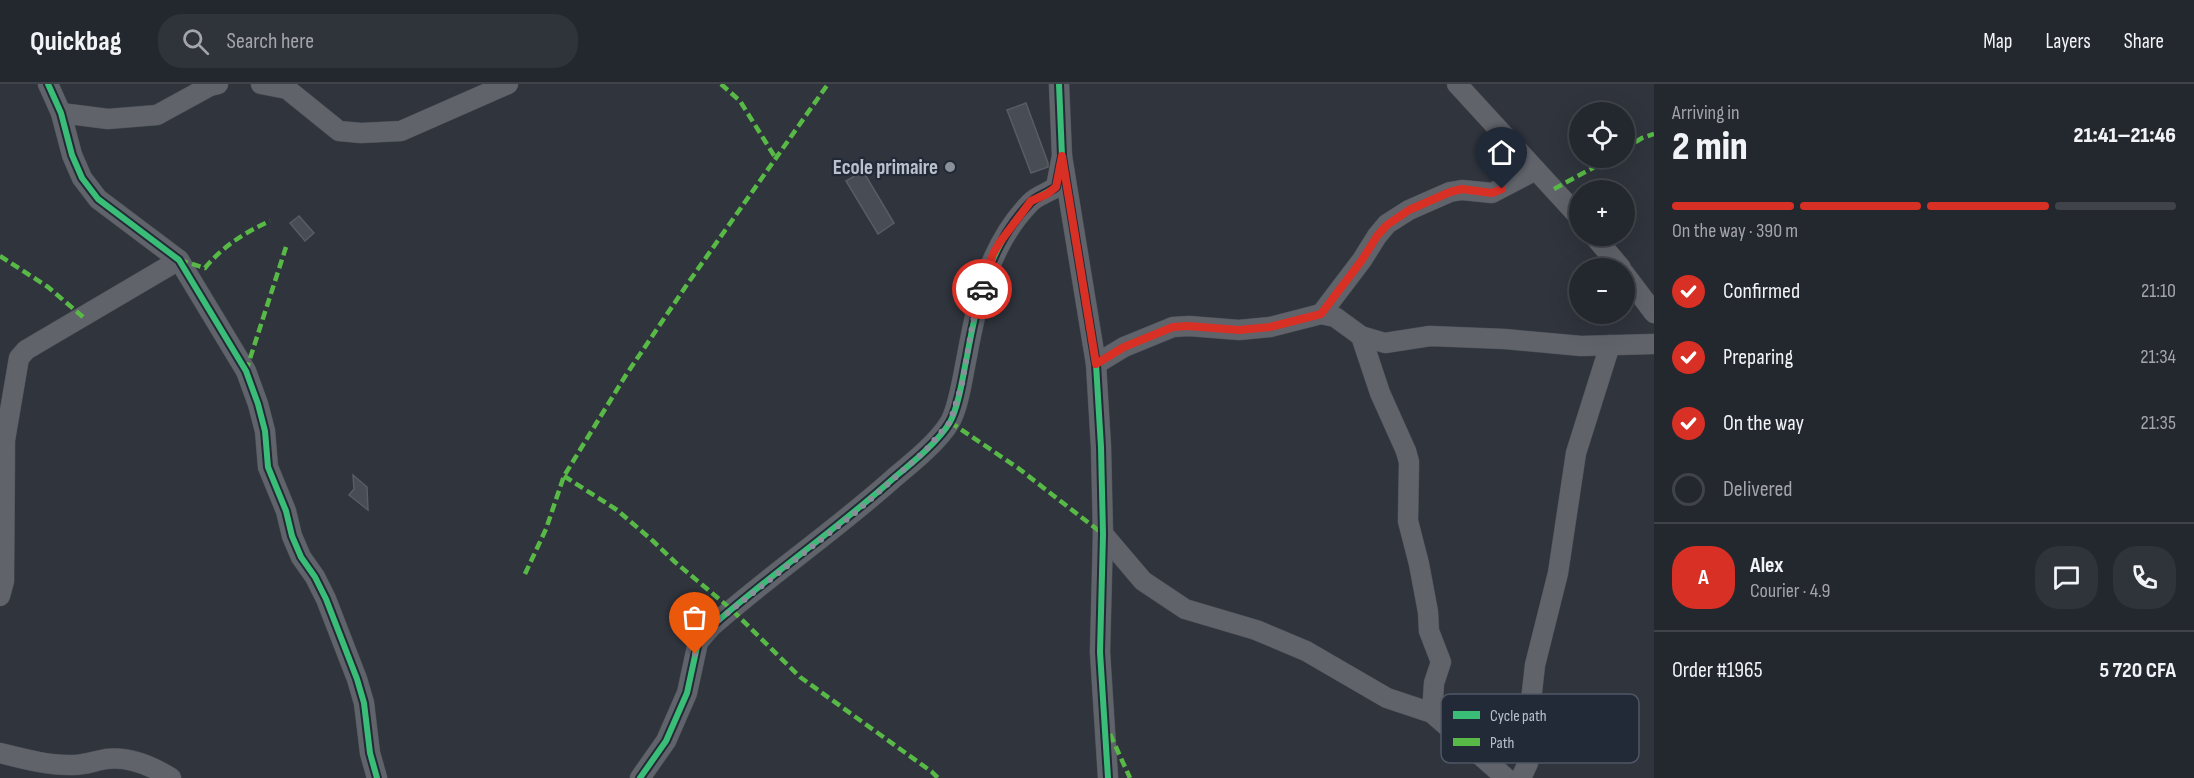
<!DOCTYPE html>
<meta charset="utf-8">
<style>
:root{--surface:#23272e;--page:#2f333a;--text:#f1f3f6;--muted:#a3a5aa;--line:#40444a;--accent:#d93025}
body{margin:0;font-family:"Sofia Sans Condensed",sans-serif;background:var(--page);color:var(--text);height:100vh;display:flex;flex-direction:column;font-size:22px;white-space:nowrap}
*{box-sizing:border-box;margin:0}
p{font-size:20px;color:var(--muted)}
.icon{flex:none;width:33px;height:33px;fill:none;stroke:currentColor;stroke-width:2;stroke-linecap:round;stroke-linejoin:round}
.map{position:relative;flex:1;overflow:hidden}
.side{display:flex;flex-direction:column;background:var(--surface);width:540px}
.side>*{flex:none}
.fabs{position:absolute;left:1569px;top:18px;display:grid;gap:12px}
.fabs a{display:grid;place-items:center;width:66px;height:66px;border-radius:50%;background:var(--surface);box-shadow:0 6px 24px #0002,0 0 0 2px var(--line);font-size:30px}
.pin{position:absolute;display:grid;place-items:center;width:51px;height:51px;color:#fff;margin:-62px -26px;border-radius:50% 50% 50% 0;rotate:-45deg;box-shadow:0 0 6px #0007}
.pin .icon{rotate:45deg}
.courier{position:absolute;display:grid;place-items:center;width:60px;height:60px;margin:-30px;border:4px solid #d93025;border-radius:50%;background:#fff;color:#222;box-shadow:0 2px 8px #0007}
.head em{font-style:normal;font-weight:800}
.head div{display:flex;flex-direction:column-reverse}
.head{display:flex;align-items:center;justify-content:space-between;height:102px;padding:0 18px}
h1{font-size:39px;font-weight:800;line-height:45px}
.bar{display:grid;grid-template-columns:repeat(4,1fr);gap:9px 6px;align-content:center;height:72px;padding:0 18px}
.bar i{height:8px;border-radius:4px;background:var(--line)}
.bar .current{background:var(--accent)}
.bar p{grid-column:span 4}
.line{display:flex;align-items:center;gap:15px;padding:0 18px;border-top:2px solid var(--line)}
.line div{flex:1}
.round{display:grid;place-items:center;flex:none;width:63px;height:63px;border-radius:24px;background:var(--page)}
ol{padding:0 18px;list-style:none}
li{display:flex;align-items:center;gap:18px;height:66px}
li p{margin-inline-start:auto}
li .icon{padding:6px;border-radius:50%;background:var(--accent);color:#fff;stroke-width:4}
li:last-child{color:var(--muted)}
li i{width:33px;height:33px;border:3px solid var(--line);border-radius:50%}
header{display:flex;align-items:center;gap:36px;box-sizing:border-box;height:84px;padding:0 30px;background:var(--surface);border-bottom:2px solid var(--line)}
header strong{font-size:28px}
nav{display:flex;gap:33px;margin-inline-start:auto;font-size:21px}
.search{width:420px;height:54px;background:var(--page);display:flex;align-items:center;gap:15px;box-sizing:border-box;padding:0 21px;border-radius:24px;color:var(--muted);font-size:22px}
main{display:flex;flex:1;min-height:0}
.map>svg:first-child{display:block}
.building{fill:#484c54;stroke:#585c64;stroke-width:1.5}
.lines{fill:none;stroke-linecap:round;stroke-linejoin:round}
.minor-casing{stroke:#4b4f56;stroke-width:21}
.minor{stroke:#60636a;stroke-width:20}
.quiet{stroke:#58b947;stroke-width:4.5;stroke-dasharray:9 4.5;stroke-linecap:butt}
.cycleway-casing{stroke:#222a38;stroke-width:10}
.cycleway{stroke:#3abd76;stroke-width:6}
.done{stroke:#8a909a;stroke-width:6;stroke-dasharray:0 10.8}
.route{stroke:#d93025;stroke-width:8}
.poi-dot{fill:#8a909a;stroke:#222a38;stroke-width:2}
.labels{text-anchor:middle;stroke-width:4.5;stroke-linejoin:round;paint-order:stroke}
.poi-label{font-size:21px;font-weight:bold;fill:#bbc1cc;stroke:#222a38;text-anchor:end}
.key{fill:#222a38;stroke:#505764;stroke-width:1.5}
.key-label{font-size:16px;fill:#bbc1cc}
</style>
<header>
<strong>Quickbag</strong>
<div class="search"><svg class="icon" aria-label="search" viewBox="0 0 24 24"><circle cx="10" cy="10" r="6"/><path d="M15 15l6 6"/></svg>Search here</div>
<nav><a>Map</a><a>Layers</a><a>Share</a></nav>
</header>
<main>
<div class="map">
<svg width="1654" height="694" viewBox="0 0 1654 694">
<rect width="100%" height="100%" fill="#2f343d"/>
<!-- building -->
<g class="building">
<path d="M 1026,19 L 1048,79 L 1048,83 L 1031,89 L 1007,26 Z"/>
<path d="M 863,87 L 894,139 L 878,150 L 846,97 Z"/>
<path d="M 299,132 L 314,149 L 305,157 L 290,139 Z"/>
<path d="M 353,391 L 367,403 L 368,426 L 349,411 L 354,405 Z"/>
</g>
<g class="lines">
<!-- minor casing -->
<g class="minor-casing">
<g id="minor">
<path d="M 48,0 L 61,29 L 72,71 L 82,94 L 98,115 L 179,176 L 246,287 L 258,320 L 265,347 L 268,383 L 286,427 L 292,452 L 301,473 L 315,493 L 326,515 L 357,595 L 364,619 L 370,669 L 377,694"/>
<path d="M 261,0 L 287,5 L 339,47 L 361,49 L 401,47 L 508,0"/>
<path d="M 1059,0 L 1062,72 L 1096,280 L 1101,363 L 1103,450 L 1100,568 L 1108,694"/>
<path d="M 1457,0 L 1580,134"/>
<path d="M 61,29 L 108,35 L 157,31 L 210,2 L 218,0"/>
<path d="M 1594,152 L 1621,184"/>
<path d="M 1624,189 L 1654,229"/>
<path d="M 1321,230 L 1362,176 L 1377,152 L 1387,140 L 1409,126 L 1450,108 L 1462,106 L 1492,109 L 1536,86"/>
<path d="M 1361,252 L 1380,309 L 1406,367 L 1409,378 L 1408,437 L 1419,480 L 1428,528 L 1429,547 L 1441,578 L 1434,599 L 1432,629"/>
<path d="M 1096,280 L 1124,263 L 1173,243 L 1189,242 L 1239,246 L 1270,243 L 1321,230 L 1335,233 L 1361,252 L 1385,259 L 1430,252 L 1505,255 L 1581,262 L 1654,260"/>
<path d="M 1103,450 L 1143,497 L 1185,525 L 1256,546 L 1306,567 L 1387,614 L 1432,629 L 1506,694"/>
<path d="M 0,512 L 4,497 L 5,356 L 19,274 L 26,266 L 179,176"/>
<path d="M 0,669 C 24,675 49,682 74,681 C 85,681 95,677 106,675 C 129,672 152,682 171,694"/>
<path d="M 640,694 L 666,657 L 687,609 L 698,558 L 712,542 C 771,490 836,446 895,393 C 912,379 939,357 950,338 C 959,322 963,291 967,272 C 977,217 989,161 1030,119 C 1036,112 1048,109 1056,103 L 1062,72"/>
<path d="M 1521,694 L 1528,679 L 1528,643 L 1535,581 L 1558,489 L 1576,369 L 1610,261"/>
</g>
</g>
<!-- minor -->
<use href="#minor" class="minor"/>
<!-- quiet -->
<g class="quiet">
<path d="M 721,0 L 740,17 L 775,73"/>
<path d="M 1624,65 L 1642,54 L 1654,50"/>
<path d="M 1554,105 L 1611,74"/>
<path d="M 0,172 L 48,203 L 83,233"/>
<path d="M 179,176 L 205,184 C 223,162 244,149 270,137"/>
<path d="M 246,287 L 286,163"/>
<path d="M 950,338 L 1018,384 L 1103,450"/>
<path d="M 564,392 L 617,426 L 653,457 L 675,478 L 731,525 L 800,593 L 932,688 L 938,694"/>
<path d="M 525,490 L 546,445 L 564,392 L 626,291 L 686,202 L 828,0"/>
<path d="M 1110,650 L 1130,694"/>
</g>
<!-- cycleway casing -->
<g class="cycleway-casing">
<g id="cycleway">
<path d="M 48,0 L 61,29 L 72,71 L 82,94 L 98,115 L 179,176 L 246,287 L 258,320 L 265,347 L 268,383 L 286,427 L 292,452 L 301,473 L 315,493 L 326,515 L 357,595 L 364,619 L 370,669 L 377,694"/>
<path d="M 1059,0 L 1062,72 L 1096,280 L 1101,363 L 1103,450 L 1100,568 L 1108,694"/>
<path d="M 640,694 L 666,657 L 687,609 L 698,558 L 712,542 C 771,490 836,446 895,393 C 912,379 939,357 950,338 C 959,322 963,291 967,272 C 977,217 989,161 1030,119 C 1036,112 1048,109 1056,103 L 1062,72"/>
</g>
</g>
<!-- cycleway -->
<use href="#cycleway" class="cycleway"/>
</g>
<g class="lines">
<!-- done -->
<path class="done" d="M 695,570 L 698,558 L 711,542 L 855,429 L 925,367 L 950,338 L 962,300 L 974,232 L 982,205"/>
<!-- route -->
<path class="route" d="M 982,205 L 993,170 L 1000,158 L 1031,117 L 1047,110 L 1056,103 L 1062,72 L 1096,280 L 1124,263 L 1173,243 L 1188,242 L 1239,246 L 1270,243 L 1321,230 L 1362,176 L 1377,152 L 1387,141 L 1409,126 L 1450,108 L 1462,105 L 1492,109 L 1502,105"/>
</g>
<!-- markers -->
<circle class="poi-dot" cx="950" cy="83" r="6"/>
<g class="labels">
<!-- poi labels -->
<g class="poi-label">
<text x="938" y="90">Ecole primaire</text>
</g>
</g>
<!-- legend -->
<rect x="1441" y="610" width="198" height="69" rx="9" class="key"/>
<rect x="1453" y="627" width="27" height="8" fill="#3abd76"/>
<rect x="1453" y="654" width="27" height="8" fill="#58b947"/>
<g class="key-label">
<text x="1490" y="637">Cycle path</text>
<text x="1490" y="664">Path</text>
</g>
</svg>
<div class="fabs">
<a><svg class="icon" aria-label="locate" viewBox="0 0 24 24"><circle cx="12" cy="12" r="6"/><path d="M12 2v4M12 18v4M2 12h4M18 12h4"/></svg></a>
<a>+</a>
<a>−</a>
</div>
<div class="pin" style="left:695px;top:570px;background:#ea580c"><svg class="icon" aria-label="bag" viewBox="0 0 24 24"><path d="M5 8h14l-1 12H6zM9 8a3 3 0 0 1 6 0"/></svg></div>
<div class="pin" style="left:1502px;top:105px;background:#1f2937"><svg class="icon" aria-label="home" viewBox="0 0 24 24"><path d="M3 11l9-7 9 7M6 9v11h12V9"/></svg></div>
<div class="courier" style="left:982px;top:205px"><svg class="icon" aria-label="car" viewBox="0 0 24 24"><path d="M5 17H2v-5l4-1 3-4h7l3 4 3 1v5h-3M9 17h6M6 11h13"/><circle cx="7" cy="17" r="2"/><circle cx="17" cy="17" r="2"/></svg></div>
</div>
<section class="side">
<div class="head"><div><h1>2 min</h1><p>Arriving in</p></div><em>21:41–21:46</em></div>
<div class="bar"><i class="current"></i><i class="current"></i><i class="current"></i><i></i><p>On the way · 390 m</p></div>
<ol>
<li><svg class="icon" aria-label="check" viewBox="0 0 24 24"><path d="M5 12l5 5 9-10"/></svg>Confirmed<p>21:10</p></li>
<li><svg class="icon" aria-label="check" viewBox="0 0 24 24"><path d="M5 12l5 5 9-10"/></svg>Preparing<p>21:34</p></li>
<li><svg class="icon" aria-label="check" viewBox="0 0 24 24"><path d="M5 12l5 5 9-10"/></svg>On the way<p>21:35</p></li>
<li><i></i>Delivered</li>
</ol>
<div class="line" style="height:108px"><b class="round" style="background:var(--accent);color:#fff">A</b><div><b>Alex</b><p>Courier · 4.9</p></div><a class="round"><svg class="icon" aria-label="chat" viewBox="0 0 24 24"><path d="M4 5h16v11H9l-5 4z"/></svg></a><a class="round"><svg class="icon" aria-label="phone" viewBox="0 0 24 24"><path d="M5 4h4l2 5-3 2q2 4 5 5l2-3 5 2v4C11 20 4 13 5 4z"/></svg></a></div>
<div class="line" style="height:78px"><div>Order #1965</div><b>5 720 CFA</b></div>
</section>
</main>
